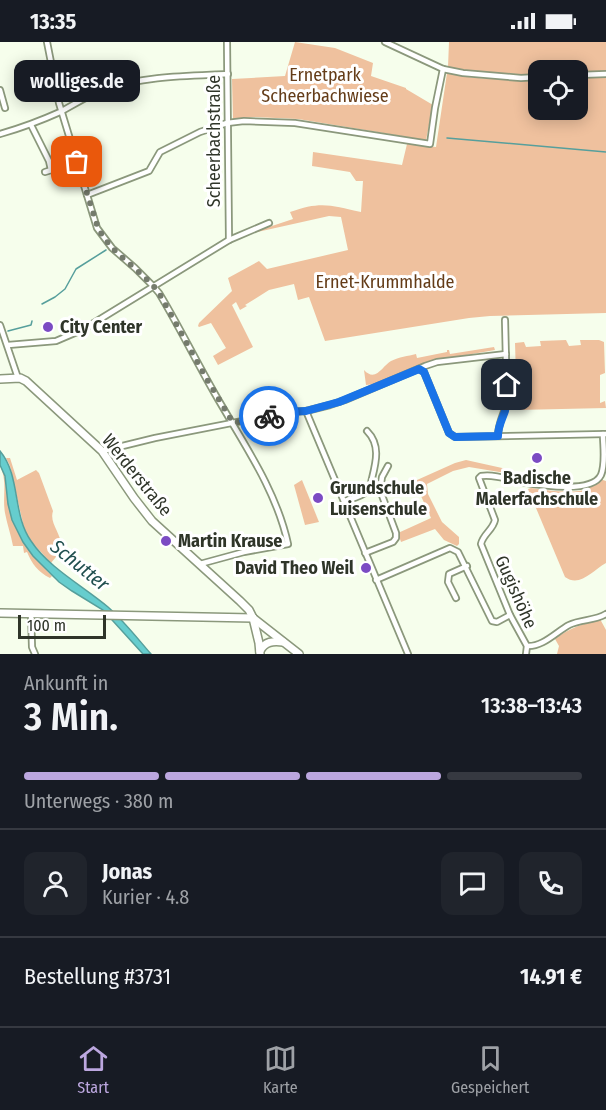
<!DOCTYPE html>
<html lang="de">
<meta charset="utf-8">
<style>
:root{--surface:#171b24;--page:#20242c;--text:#f1f3f6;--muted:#9ea1a6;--line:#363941;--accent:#bca7df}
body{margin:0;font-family:"Fira Sans Condensed",sans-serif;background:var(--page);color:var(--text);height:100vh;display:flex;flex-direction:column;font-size:22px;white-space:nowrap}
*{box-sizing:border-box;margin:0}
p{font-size:20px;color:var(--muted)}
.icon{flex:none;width:33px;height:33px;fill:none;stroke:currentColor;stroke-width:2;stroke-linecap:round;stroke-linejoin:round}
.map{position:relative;height:612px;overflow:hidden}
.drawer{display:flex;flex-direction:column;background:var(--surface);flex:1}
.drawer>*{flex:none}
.controls{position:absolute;left:528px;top:18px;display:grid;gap:12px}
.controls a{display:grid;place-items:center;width:60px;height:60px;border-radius:12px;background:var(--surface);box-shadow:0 3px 15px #0003;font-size:30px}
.scale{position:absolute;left:18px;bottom:15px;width:88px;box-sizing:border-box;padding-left:6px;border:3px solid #2f3529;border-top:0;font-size:16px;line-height:21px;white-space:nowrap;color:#2f3529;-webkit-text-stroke:4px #fff;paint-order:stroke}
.pin{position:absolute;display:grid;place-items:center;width:51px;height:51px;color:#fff;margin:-26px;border-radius:12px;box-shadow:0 3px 9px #0006}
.courier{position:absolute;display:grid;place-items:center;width:60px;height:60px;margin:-30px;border:4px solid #1a73e8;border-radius:50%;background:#fff;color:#222;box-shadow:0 2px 8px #0007}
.bubble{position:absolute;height:42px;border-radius:12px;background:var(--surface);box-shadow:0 3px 15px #0003;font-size:20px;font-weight:600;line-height:42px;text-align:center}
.overview em{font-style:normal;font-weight:600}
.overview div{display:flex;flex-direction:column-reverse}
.overview{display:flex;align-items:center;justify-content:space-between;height:102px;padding:0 24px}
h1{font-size:39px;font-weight:600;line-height:45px}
.bar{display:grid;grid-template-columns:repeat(4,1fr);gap:9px 6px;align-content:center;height:72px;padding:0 24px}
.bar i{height:8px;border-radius:4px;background:var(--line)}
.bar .active{background:var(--accent)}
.bar p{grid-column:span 4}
.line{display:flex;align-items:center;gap:15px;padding:0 24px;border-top:2px solid var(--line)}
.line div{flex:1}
.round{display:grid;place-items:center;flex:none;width:63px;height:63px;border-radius:12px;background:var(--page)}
.status{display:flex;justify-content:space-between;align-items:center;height:42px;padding:0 30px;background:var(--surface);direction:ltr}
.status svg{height:16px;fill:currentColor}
.tabs{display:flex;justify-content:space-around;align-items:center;height:84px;border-top:2px solid var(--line);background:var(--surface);font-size:16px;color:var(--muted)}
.tabs a{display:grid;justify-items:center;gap:3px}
.tabs .active{color:var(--accent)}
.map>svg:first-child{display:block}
.green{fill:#efc19e}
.water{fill:#66cdce;stroke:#569f9c;stroke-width:1.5}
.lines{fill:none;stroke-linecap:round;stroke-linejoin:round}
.stream{stroke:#569f9c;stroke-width:1.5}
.street-casing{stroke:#8b987c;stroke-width:8}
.secondary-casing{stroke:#8b987c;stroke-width:10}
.street{stroke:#fff;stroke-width:4.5}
.secondary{stroke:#fff;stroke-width:7}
.done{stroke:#757b6d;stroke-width:6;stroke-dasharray:0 10.8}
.route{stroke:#1a73e8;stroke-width:8}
.poi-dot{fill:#7b4bc3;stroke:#fff;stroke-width:2}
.labels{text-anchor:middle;stroke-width:6;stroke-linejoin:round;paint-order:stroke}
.park-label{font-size:18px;fill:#643c18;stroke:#fff}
.street-label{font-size:18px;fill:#2f3529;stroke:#fff}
.poi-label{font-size:18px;font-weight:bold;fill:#2f3529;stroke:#fff;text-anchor:start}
.water-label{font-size:20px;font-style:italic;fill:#204f4f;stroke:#fff}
</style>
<div class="status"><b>13:35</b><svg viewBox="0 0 49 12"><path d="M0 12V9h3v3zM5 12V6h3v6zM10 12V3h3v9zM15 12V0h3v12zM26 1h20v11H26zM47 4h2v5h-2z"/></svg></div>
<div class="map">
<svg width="606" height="612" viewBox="0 0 606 612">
<rect width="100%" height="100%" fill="#f6feec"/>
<!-- green -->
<g class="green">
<path d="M 295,0 L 335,6 L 373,21 L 371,34 L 406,46 L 406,47 L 433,63 L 426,98 L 298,77 L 254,75 L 233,77 L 232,37 L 285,34 Z"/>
<path d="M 449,0 L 606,0 L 606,29 L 578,31 L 578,28 L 538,28 L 538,33 L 462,29 L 448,25 Z"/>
<path d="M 447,31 C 477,38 508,38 538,37 L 538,68 L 578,68 L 578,36 L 606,35 L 606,271 L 490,274 L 469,276 L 325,299 L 309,255 L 298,258 L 294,242 L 269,248 L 245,263 L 247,264 L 240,268 L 236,260 L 232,263 L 253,305 L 218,323 L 213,314 L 226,306 L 211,281 L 199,285 L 198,284 L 199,281 L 232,249 L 228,236 L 259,219 L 267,227 L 348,208 L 341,175 L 329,174 L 248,192 L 293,177 L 290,170 C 320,159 331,163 361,170 L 363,139 L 356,139 L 350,130 L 312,124 L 313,110 L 402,123 L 407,102 L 436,105 Z"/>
<path d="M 566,298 L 569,304 L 581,303 L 580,298 L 599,298 L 604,300 L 605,331 L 600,333 L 600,361 L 605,359 L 606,366 L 517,368 L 515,301 L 524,300 L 526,305 L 541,304 L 540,299 Z"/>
<path d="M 494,305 L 495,308 L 426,320 L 375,342 L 366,343 L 364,328 C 376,341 383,323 391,319 C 399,315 408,314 416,312 L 417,316 L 447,310 L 447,308 L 449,308 L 450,312 Z"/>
<path d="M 6,416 L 10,416 L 17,438 L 36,428 L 39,431 L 53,469 C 49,481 61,491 61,503 C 61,510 55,516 51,521 L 30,498 L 24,486 L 10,424 Z"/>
<path d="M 466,418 L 511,428 L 512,432 L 469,425 L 453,429 L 427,442 L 428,452 L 442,480 L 459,495 L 459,502 L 457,504 L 444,498 L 435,487 L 401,500 L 398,491 L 431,476 L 416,443 L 417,438 L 455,421 Z"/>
<path d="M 0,423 C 8,436 6,451 9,465 C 15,494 32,513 52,534 L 50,536 C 38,530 32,522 27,510 L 24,511 L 23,504 L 13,504 C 11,493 7,482 5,471 C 2,453 8,442 0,423 Z"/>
<path d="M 600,437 L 606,439 L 606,521 C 593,528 580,546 565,535 L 528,447 L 531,446 C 545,448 565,451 579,449 C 587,448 594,442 600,437 Z"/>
<path d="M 302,438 L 319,480 L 305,483 L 294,443 Z"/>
<path d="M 600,577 L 606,588 L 606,612 L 557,612 L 559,604 L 555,597 C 569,586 583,582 600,577 Z"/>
</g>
<!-- water -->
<path class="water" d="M 0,409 C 21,434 12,472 31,499 C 49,526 83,544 108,565 C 124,579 137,596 151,612 L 143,612 L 103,568 L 72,549 L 59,540 L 33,514 L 23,500 L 12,478 L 8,462 L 5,434 L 0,423 Z"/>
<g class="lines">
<!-- stream -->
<g class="stream">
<path d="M 447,96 L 606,110"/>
<path d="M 42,262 L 55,255 L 65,247 L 76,227 L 106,208"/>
<path d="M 8,289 L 31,283 L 32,279"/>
</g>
<!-- street casing -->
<g class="street-casing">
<g id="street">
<path d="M 47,0 L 59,61 L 97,186 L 112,206 L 135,226 L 153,244 L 159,251 C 179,284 196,319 215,352 C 243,401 276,447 288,502 L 244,510 L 200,522"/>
<path d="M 227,0 L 229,198"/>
<path d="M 385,0 L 443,27 L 463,31 L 521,36 L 538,35"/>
<path d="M 578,33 L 606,32"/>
<path d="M 0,48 L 5,66"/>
<path d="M 31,83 L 49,119 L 51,128"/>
<path d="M 0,92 C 21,86 40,79 60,70 C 75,62 89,53 105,47 C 144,34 187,34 228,32"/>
<path d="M 45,130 L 77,120"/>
<path d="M 87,153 L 149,129 L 160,110 L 200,90 L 227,81 L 244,79 L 295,81 L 430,102 L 435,66 L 443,27"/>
<path d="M 0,283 L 18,336"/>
<path d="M 8,303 L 56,299 L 84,287 L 229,198 L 269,181"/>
<path d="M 419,327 L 424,330 L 449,391 L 455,395 L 606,392"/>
<path d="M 306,369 L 408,612"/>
<path d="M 498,394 C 498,381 504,372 507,360 L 505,278"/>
<path d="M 102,409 L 155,396 L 288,370 L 306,369 L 330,363 L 345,358 L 425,324 L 437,320 L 506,312"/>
<path d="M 344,459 C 354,456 365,454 370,445 C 374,426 383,405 367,389"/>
<path d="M 365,511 L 393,500 L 396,496 L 396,491 L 380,448 L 382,435 L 388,424"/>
<path d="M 376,538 L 450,506 L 458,510 L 492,579 L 497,580 L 510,573"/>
<path d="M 456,556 L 448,540 L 449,532 L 467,524"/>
<path d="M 31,571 L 32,605 L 35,612"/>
<path d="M 527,604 C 543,605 556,590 569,583 C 581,577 595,579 606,572"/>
<path d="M 526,612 L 527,604 L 510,573 L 481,502 C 483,492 493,488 495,478 L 479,436 L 481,434 C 494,432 508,437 521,440 C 538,443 592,452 601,433 C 606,421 603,404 603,392"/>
</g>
</g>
<!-- secondary casing -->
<g class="secondary-casing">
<g id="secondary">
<path d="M 0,337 L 20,336 L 26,339 L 102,409 L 134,456 L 152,479 L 240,559 L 249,568 L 253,576 L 299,612"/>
<path d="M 0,571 L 253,576"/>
<path d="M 253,576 L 259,601 L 260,612"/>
<path d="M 260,609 C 265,599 273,599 283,600"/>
</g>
</g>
<!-- street -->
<use href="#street" class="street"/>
<!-- secondary -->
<use href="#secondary" class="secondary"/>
</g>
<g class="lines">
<!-- done -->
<path class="done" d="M 77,120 L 98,186 C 112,213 141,227 159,251 L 205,334 L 233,381 L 269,374"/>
<!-- route -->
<path class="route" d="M 269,374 L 288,370 L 306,369 L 339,360 L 419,327 L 424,330 L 449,391 L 455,395 L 498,394 C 498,384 502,378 505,369 C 507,360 507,352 507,343"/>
</g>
<!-- markers -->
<g class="poi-dot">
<circle cx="48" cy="285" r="6"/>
<circle cx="537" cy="416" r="6"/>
<circle cx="318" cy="456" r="6"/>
<circle cx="166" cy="499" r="6"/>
<circle cx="366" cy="526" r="6"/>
</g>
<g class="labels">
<!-- park labels -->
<g class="park-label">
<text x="325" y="39">Ernetpark<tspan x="325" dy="21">Scheerbachwiese</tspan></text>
<text x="385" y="246">Ernet-Krummhalde</text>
</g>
<!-- street labels -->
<g class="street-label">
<text transform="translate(214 99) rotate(-90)" y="6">Scheerbachstraße</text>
<text transform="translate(137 433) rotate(51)" y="6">Werderstraße</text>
<text transform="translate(516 550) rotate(66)" y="6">Gugishöhe</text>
</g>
<!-- poi labels -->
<g class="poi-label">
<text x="60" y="291">City Center</text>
<text x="537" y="442" text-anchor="middle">Badische<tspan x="537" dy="21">Malerfachschule</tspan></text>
<text x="330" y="452">Grundschule<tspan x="330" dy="21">Luisenschule</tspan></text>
<text x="178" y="505">Martin Krause</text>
<text x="354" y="532" text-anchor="end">David Theo Weil</text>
</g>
<!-- water labels -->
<g class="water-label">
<text transform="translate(80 523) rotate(39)" y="7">Schutter</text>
</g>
</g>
</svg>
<div class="controls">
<a><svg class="icon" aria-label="locate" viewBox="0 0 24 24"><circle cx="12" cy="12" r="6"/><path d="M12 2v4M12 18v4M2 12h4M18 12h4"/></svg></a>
</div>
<div class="scale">100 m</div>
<div class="pin" style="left:77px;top:120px;background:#ea580c"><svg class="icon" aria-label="bag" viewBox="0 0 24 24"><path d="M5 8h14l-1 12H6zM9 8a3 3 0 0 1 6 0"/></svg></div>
<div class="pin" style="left:507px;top:343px;background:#1f2937"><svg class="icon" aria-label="home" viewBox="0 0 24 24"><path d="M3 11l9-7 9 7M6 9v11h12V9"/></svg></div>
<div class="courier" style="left:269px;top:374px"><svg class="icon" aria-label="bike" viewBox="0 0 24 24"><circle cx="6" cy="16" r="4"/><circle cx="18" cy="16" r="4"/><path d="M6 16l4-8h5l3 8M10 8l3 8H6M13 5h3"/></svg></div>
<div class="bubble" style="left:14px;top:18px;width:126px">wolliges.de</div>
</div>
<section class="drawer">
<div class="overview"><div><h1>3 Min.</h1><p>Ankunft in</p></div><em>13:38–13:43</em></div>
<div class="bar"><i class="active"></i><i class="active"></i><i class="active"></i><i></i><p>Unterwegs · 380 m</p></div>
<div class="line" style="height:108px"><a class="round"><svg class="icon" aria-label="person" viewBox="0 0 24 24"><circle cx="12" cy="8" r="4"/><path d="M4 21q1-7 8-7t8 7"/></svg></a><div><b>Jonas</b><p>Kurier · 4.8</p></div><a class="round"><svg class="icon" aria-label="chat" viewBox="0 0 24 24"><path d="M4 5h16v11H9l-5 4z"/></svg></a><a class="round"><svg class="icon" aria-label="phone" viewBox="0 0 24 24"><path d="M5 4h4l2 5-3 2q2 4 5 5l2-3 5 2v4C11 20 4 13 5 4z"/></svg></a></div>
<div class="line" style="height:78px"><div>Bestellung #3731</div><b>14.91 €</b></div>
</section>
<nav class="tabs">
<a class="active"><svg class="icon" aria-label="home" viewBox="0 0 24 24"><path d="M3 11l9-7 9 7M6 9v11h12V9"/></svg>Start</a>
<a><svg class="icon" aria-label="map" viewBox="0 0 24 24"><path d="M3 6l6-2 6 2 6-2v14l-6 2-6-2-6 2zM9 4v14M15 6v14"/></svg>Karte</a>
<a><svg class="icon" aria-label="saved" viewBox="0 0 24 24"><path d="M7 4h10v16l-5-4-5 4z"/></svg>Gespeichert</a>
</nav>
